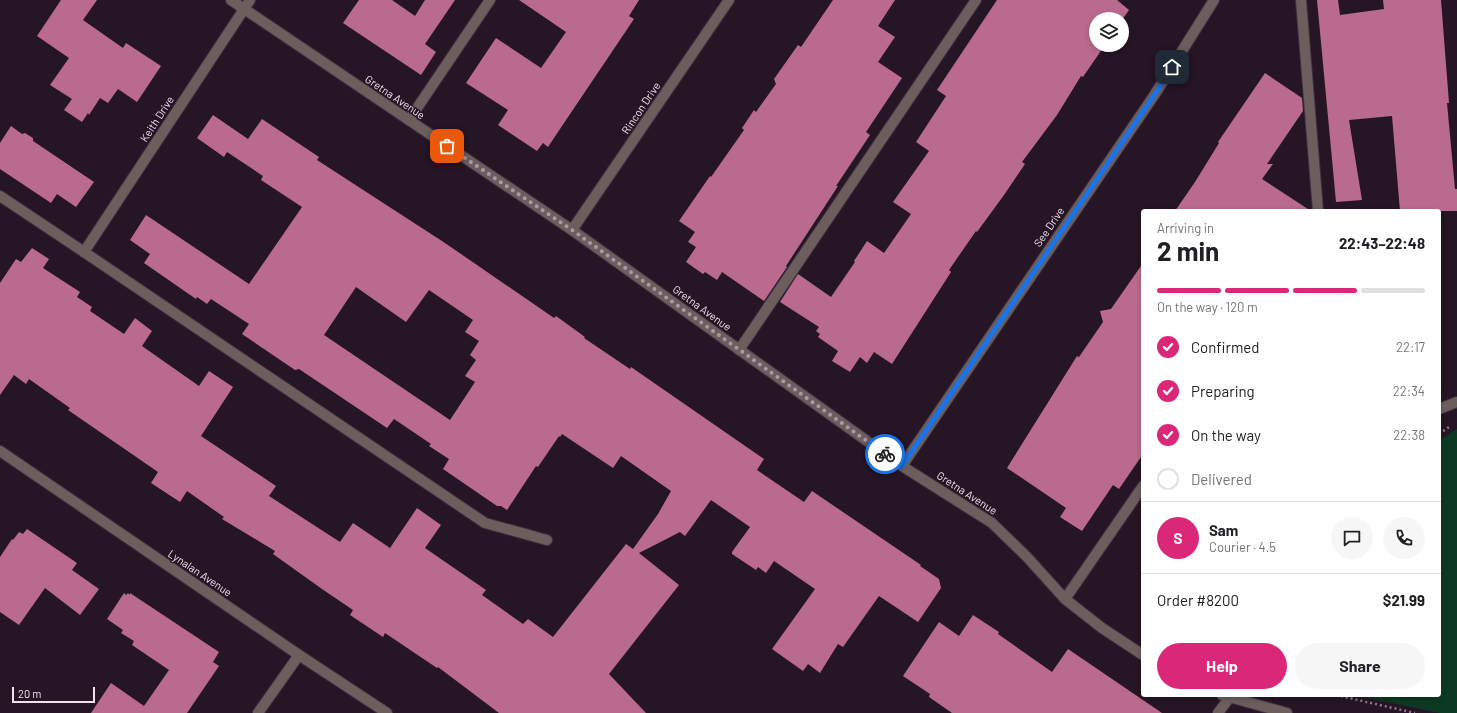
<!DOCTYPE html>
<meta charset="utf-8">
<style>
:root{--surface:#fff;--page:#f6f6f6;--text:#202124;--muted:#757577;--line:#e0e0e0;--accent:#db2777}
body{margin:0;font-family:Barlow,sans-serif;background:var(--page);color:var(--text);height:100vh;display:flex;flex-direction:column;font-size:15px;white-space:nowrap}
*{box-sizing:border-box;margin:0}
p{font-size:13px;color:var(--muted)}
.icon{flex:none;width:22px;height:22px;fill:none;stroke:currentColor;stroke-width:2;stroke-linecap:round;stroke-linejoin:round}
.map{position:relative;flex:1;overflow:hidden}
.side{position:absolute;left:1141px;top:209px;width:300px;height:488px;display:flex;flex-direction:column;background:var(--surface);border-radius:4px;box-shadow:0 2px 6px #0003}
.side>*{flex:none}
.controls{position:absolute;left:1089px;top:12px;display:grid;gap:8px}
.controls a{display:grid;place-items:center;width:40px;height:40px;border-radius:50%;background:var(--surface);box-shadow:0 2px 6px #0003;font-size:20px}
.scale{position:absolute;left:12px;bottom:10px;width:83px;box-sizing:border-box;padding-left:4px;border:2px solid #eee2ed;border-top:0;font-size:11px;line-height:14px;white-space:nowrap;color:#eee2ed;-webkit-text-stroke:3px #261525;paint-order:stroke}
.pin{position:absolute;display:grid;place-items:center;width:34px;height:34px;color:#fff;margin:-17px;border-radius:8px;box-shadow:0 2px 6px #0006}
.courier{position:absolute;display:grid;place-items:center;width:40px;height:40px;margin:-20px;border:3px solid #1a73e8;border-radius:50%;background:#fff;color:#222;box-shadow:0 1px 5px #0007}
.summary em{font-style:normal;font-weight:700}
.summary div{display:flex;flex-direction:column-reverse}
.summary{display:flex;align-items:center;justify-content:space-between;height:68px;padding:0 16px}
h1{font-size:26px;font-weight:700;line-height:30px}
.bar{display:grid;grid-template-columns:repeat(4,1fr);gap:6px 4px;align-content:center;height:48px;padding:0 16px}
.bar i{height:5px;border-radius:3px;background:var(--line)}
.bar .current{background:var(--accent)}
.bar p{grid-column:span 4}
.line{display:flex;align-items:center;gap:10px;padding:0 16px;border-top:1px solid var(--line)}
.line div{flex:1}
.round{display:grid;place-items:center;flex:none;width:42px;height:42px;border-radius:21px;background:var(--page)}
ol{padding:0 16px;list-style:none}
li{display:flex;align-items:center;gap:12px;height:44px}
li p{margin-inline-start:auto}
li .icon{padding:4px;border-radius:50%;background:var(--accent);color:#fff;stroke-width:4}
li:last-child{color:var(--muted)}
li i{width:22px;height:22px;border:2px solid var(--line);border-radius:50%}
.button{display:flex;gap:8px;margin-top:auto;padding:8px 16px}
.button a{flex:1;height:46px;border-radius:24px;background:var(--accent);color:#fff;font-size:16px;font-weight:700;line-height:46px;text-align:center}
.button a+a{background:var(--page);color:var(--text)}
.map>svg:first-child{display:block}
.green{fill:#0c3923}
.building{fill:#ba6b8d;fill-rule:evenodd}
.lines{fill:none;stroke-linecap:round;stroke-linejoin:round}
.lane-casing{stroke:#423241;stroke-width:12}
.street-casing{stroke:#423241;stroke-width:12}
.path{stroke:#8a7c89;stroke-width:2.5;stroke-dasharray:2 3;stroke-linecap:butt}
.lane{stroke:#6b5e5d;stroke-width:10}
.street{stroke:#6b5e5d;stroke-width:10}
.done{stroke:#a89aa7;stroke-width:4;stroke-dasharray:0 7.2}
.route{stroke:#1a73e8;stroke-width:5}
.labels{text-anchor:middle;stroke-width:3;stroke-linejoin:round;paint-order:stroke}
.street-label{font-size:11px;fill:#eee2ed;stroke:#261525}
</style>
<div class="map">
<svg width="1457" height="713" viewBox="0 0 1457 713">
<rect width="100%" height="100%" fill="#261525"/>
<!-- green -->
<path class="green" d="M 1457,429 L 1457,713 L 1440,713 L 1353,695 L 1439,695 L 1439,441 Z"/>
<!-- building -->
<g class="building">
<path d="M 61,0 L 97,0 L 83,20 L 123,48 L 126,43 L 161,66 L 137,102 L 118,89 L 108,103 L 100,98 L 89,115 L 88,113 L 82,122 L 64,110 L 72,99 L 50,85 L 69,58 L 37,36 Z"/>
<path d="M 359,0 L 392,0 L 415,16 L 425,0 L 455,0 L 425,44 L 436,52 L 421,75 L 343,23 Z"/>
<path d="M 519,0 L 639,0 L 629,16 L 634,19 L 562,126 L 548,147 L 543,143 L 537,151 L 498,125 L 508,110 L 466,83 L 496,38 L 541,68 L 566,32 Z"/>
<path d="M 833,0 L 895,0 L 878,26 L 895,37 L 878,62 L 902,78 L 866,132 L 870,135 L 836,186 L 838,186 L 786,266 L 787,267 L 764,301 L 722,272 L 717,280 L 705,272 L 703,274 L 686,262 L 696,247 L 688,242 L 695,232 L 679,221 L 710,176 L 711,177 L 744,130 L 742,128 L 754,110 L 756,112 L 776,84 L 774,79 L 798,45 L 801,47 Z"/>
<path d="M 997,0 L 1117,0 L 1129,10 L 1122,20 L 1096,19 L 1096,45 L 1105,45 L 1085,74 L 1083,77 L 1081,76 L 1057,115 L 1022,162 L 1025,164 L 1004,195 L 977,232 L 976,231 L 949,270 L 951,272 L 892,364 L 874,352 L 867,363 L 860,357 L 850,372 L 832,361 L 838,351 L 818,337 L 820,334 L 816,331 L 819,327 L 780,302 L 798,274 L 831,297 L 855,262 L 854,261 L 867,241 L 884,253 L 911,214 L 893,202 L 929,151 L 916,142 L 946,96 L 937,90 Z"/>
<path d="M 1317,0 L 1338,0 L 1340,15 L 1384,9 L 1383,0 L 1441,0 L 1449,103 L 1447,103 L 1455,189 L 1457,189 L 1457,211 L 1400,211 L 1392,116 L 1349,120 L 1362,200 L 1336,202 Z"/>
<path d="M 1265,73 L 1302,98 L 1303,111 L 1267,164 L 1273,164 L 1262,179 L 1311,211 L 1175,211 L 1195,182 L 1219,143 L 1218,142 Z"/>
<path d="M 213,115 L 248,139 L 262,119 L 319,157 L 317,160 L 445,243 L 541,309 L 554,318 L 556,316 L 585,337 L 584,338 L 630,369 L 631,367 L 764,459 L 757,470 L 804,502 L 812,491 L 921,565 L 920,566 L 939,579 L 941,588 L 918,622 L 879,596 L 843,647 L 838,644 L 820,673 L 808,664 L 803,671 L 772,649 L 815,589 L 774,561 L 766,573 L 758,567 L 756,570 L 732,554 L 732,552 L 750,527 L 711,500 L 685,536 L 680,532 L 639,553 L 679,585 L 609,674 L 646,713 L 499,713 L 438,667 L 437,668 L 385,633 L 383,637 L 350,615 L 353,610 L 322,589 L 273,554 L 275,551 L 222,519 L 224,517 L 187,491 L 180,502 L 151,483 L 158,472 L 68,410 L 70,408 L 29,379 L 26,384 L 14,375 L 0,395 L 0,283 L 16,259 L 21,262 L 32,248 L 49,259 L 43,268 L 80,292 L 77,297 L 92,307 L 90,311 L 124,334 L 135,318 L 152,331 L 142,346 L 199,386 L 209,371 L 233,387 L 201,436 L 276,486 L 269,496 L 340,542 L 353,523 L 390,548 L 417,508 L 441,525 L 425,548 L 486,590 L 482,595 L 523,624 L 528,619 L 553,637 L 626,544 L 633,549 L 658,514 L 671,491 L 621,456 L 613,468 L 562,434 L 560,437 L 559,436 L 538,467 L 536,466 L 507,510 L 501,506 L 497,506 L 443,469 L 449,459 L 429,446 L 431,444 L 394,419 L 387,428 L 299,369 L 295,370 L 242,334 L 249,324 L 211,299 L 207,304 L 197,297 L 196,299 L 144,263 L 150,254 L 130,240 L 146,215 L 249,284 L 302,207 L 261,180 L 263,176 L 227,152 L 224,157 L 197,138 ZM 356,287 L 406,322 L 429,290 L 473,320 L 465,332 L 479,341 L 470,355 L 476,360 L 465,376 L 475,382 L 450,420 L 324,335 Z"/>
<path d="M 11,126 L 22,134 L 25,133 L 33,138 L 33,141 L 94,182 L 76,207 L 57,194 L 51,203 L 0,169 L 0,143 Z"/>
<path d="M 1143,263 L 1143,454 L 1119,489 L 1113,485 L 1082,531 L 1060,517 L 1066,508 L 1007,468 L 1077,356 L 1079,357 L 1103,322 L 1100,311 L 1111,309 Z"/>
<path d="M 27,529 L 77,563 L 72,570 L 99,589 L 80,615 L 45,588 L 19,625 L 0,612 L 0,557 L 12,539 L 13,540 L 19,532 L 23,534 Z"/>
<path d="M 124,593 L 126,595 L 128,593 L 130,595 L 130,593 L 219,652 L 213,662 L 219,666 L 187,713 L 91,713 L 111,683 L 144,706 L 169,670 L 132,645 L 134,641 L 121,633 L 123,630 L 107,619 Z"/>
<path d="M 973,615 L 999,632 L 998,634 L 1052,672 L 1068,649 L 1162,713 L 952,713 L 929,697 L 930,694 L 903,676 L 939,622 L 959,636 Z"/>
</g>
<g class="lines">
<!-- lane casing -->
<g class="lane-casing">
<g id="lane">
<path d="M 1301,0 L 1318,211"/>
<path d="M 409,120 L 490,0"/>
<path d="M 739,350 L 976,0"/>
<path d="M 1065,599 L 1143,486"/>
<path d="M 1218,713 L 1230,697"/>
</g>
</g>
<!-- street casing -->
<g class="street-casing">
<g id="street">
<path d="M 231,0 L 572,230 L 902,466 L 992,523 L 1027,557 L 1065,599 L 1102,628 L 1143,655"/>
<path d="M 0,196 L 84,252 L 485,523 L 547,540"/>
<path d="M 572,230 L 729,0"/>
<path d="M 84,252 L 250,0"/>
<path d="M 1439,409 L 1457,402"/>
<path d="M 0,451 L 299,655 L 387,713"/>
<path d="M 902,466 L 1155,94 L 1214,0"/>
<path d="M 1222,695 L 1287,713"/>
<path d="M 258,713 L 299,655"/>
</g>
</g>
<!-- path -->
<g class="path">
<path d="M 1439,434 L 1449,427"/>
<path d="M 1336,695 L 1415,713"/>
</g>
<!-- lane -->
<use href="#lane" class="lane"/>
<!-- street -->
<use href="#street" class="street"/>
</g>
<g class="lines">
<!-- done -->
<path class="done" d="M 447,146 L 572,230 L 885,454"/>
<!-- route -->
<path class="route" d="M 885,454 L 902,466 L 1155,94 L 1172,67"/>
</g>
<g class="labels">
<!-- street labels -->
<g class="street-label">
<text transform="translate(395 97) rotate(34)" y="4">Gretna Avenue</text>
<text transform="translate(641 108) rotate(-56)" y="4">Rincon Drive</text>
<text transform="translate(157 119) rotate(-57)" y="4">Keith Drive</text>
<text transform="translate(1049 227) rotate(-56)" y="4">See Drive</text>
<text transform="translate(702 308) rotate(36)" y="4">Gretna Avenue</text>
<text transform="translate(967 493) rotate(33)" y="4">Gretna Avenue</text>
<text transform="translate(200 573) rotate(34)" y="4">Lynalan Avenue</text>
</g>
</g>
</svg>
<div class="controls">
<a><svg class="icon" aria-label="layers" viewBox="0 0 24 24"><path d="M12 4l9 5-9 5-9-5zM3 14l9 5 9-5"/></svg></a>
</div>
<div class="scale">20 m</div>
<div class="pin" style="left:447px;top:146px;background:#ea580c"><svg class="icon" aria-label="bag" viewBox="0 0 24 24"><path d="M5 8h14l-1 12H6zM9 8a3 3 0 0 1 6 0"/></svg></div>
<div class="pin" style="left:1172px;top:67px;background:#1f2937"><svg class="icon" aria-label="home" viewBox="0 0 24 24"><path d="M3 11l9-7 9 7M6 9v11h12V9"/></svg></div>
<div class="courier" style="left:885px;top:454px"><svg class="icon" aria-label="bike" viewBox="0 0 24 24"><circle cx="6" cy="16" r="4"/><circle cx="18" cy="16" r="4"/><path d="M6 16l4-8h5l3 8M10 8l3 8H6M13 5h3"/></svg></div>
<section class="side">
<div class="summary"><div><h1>2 min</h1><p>Arriving in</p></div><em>22:43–22:48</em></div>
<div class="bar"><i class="current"></i><i class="current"></i><i class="current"></i><i></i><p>On the way · 120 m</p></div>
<ol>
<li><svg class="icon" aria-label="check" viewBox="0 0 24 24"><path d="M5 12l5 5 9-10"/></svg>Confirmed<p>22:17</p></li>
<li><svg class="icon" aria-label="check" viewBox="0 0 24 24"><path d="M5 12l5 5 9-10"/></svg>Preparing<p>22:34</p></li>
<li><svg class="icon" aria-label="check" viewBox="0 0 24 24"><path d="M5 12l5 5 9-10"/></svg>On the way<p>22:38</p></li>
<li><i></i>Delivered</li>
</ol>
<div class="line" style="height:72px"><b class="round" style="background:var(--accent);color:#fff">S</b><div><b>Sam</b><p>Courier · 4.5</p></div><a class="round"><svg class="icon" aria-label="chat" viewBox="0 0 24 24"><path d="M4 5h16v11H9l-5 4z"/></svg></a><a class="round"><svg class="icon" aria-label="phone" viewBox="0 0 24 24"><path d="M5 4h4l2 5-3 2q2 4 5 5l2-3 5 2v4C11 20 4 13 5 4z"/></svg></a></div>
<div class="line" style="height:52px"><div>Order #8200</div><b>$21.99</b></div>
<div class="button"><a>Help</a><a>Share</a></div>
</section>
</div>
